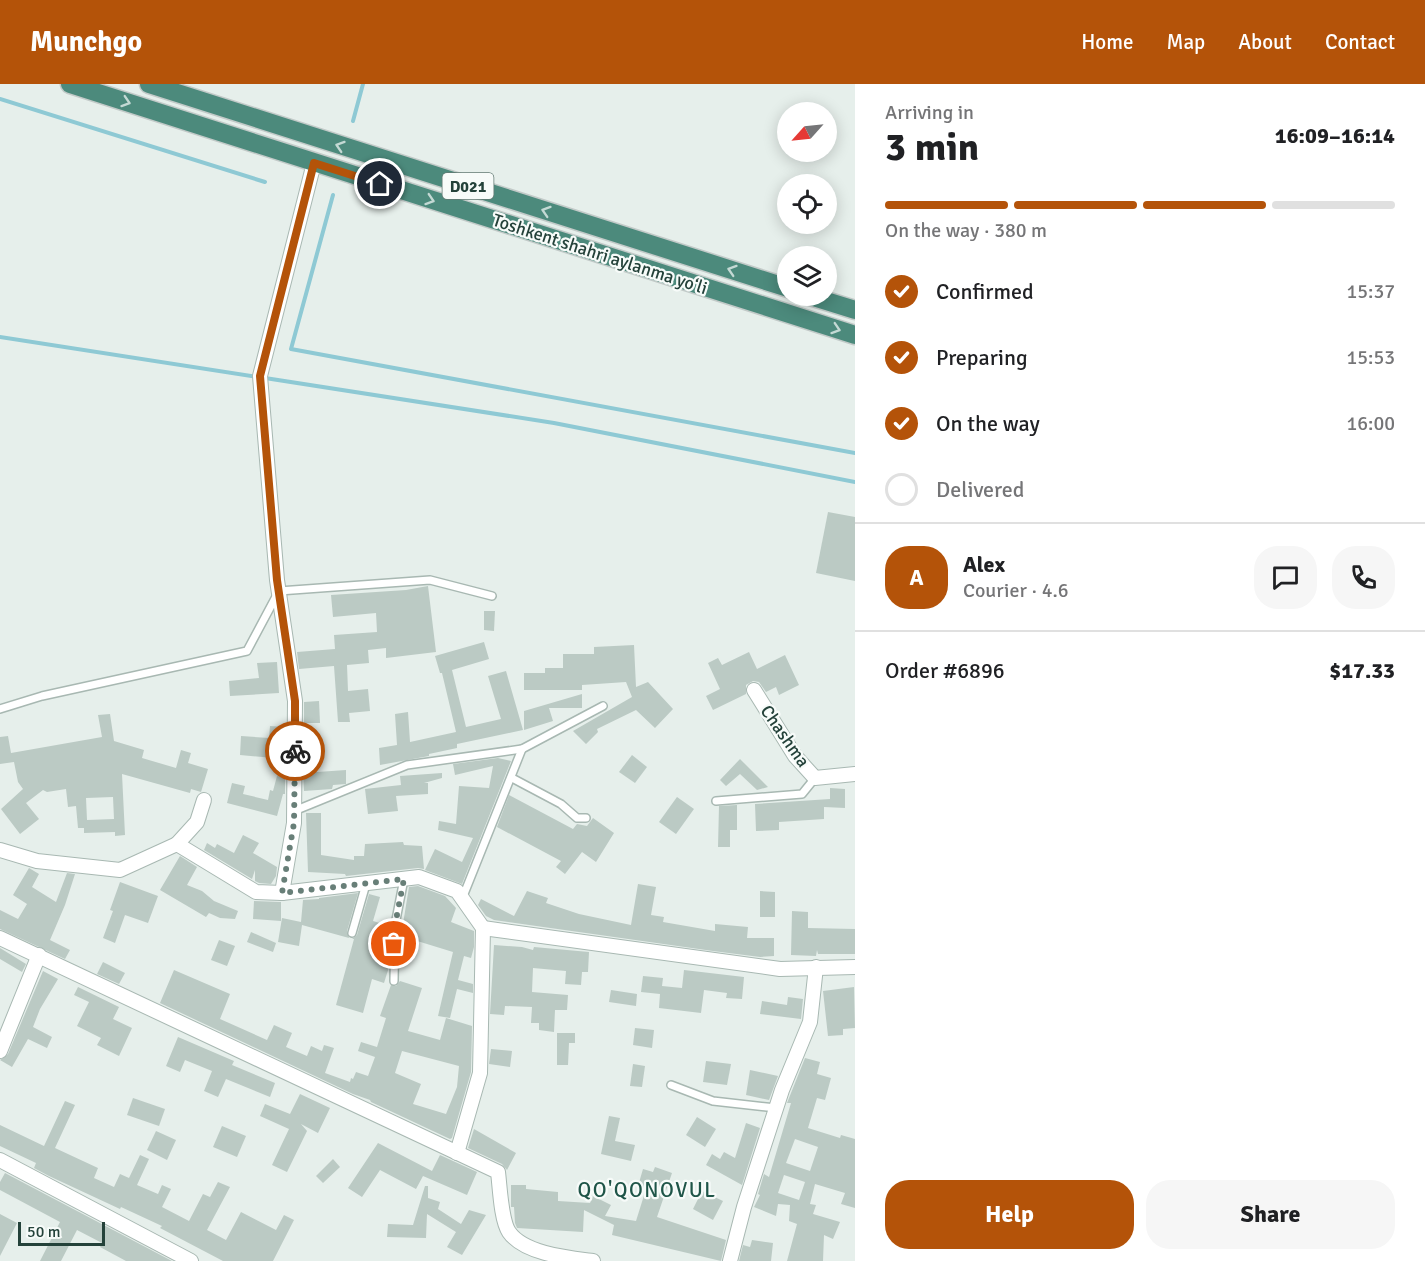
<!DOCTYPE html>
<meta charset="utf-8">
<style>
:root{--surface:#fff;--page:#f6f6f6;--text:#202124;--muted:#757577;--line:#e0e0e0;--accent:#b45309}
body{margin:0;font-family:Signika,sans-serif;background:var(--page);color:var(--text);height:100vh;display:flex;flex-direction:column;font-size:22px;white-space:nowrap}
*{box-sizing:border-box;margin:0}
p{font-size:20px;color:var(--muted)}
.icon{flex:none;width:33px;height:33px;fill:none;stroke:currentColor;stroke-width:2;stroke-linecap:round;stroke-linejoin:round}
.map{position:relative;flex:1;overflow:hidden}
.panel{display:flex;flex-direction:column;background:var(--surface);width:570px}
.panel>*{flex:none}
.needle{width:39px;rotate:243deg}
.tools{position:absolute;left:777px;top:18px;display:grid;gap:12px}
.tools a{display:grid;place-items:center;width:60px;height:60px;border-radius:50%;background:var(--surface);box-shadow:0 3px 15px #0003;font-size:30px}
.scale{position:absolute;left:18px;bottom:15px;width:87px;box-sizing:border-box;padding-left:6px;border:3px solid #24423a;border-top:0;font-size:16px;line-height:21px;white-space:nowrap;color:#24423a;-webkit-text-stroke:4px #f7fbf9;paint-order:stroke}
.pin{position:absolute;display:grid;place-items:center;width:51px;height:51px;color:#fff;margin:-26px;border:3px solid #fff;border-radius:50%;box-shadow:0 2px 6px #0007}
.courier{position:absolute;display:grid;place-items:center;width:60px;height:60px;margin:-30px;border:4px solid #b45309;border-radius:50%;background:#fff;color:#222;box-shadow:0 2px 8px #0007}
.headline em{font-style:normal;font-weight:700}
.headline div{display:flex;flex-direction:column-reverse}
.headline{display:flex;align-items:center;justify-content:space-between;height:102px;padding:0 30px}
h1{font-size:39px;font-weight:700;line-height:45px}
.bar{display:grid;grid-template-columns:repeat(4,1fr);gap:9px 6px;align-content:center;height:72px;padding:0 30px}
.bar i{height:8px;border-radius:4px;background:var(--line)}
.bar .active{background:var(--accent)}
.bar p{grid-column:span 4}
.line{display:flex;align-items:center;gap:15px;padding:0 30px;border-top:2px solid var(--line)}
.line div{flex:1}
.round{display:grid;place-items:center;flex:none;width:63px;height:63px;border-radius:24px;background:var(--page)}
ol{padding:0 30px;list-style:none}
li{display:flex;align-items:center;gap:18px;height:66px}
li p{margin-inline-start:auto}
li .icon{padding:6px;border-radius:50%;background:var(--accent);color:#fff;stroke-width:4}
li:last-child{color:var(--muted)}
li i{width:33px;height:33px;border:3px solid var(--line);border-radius:50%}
.cta{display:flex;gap:12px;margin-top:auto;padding:12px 30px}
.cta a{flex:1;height:69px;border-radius:24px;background:var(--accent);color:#fff;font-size:24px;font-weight:700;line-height:69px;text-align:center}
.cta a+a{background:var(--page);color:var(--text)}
header{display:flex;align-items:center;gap:36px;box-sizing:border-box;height:84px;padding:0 30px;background:var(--accent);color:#fff}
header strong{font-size:28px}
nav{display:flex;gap:33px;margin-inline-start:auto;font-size:21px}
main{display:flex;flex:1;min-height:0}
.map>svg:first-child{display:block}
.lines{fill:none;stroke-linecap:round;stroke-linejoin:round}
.stream{stroke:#8ec9d4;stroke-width:4}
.building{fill:#bbcac4;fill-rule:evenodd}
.service-casing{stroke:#a8b8b2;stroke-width:10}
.minor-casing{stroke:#a8b8b2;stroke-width:16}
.trunk-casing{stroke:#c2cac8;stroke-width:21}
.service{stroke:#fff;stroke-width:7}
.minor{stroke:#fff;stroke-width:14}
.trunk{stroke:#4c8a7c;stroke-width:18}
.oneway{stroke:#c4d9d4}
.done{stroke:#687f78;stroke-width:6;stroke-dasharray:0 10.8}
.route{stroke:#b45309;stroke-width:8}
.labels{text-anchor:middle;stroke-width:4.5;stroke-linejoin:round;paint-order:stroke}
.shield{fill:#f7fbf9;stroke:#637a73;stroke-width:1.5}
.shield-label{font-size:16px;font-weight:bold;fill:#24423a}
.street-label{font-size:18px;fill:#24423a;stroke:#f7fbf9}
.quarter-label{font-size:21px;letter-spacing:1.5px;fill:#1f5548;stroke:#f7fbf9}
</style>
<header>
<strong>Munchgo</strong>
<nav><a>Home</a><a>Map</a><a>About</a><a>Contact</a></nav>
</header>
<main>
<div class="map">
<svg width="855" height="1177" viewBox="0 0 855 1177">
<rect width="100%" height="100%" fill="#e6efeb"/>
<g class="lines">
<!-- stream -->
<g class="stream">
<path d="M 0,15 L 265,98"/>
<path d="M 353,37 L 363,0"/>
<path d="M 333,111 L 291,265 L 855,369"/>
<path d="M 0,253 L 257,293"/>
<path d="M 265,294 L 554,339 L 855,398"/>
</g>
</g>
<!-- building -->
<g class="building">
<path d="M 828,428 L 855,433 L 855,497 L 816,489 Z"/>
<path d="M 428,502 L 436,568 L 386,574 L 386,564 L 368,566 L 369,579 L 347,581 L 348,607 L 368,605 L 370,627 L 349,629 L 350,638 L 338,638 L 334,582 L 299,585 L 297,568 L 335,565 L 334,551 L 377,548 L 376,529 L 333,533 L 331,511 L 406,506 Z"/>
<path d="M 484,527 L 495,527 L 494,547 L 484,546 Z"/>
<path d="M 484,558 L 489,575 L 452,586 L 466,643 L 501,635 L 488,592 L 506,587 L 523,646 L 457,660 L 457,664 L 429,670 L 429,672 L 380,681 L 379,664 L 397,661 L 395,630 L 408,628 L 410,658 L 456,648 L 442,589 L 440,589 L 435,572 Z"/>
<path d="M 634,561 L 636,603 L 648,598 L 673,625 L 655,644 L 636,626 L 597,645 L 598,648 L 586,660 L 573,647 L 632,613 L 626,598 L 582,601 L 582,606 L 524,606 L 524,589 L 545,589 L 545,584 L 563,584 L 563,570 L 594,570 L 594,563 Z"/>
<path d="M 749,568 L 757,585 L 785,571 L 799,601 L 779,611 L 776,603 L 766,608 L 759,598 L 753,597 L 746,601 L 746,610 L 713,626 L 706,612 L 720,605 L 708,579 L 718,574 L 722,581 Z"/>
<path d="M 277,578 L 279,609 L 230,612 L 229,597 L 259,594 L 257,579 Z"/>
<path d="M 582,610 L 582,624 L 549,624 L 553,637 L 524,646 L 524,627 Z"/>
<path d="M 319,617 L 320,639 L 304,639 L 304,618 Z"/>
<path d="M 110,630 L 114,657 L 144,666 L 142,674 L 176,684 L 181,666 L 191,669 L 188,679 L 208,685 L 201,708 L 191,705 L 190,709 L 122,690 L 125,751 L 115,752 L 115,748 L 84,749 L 84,744 L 78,744 L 76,722 L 68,723 L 66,705 L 47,708 L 43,706 L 26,719 L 39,735 L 20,750 L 1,725 L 23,705 L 18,698 L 14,678 L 0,680 L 0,653 L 8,652 L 11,669 L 102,653 L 98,631 ZM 113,713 L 114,735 L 87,736 L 86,714 Z"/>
<path d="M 270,642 L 286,643 L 286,675 L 240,671 L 241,652 L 269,654 Z"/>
<path d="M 632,671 L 647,683 L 635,699 L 619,688 Z"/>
<path d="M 498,674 L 511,677 L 462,800 L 425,786 L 435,765 L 462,778 L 473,754 L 438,746 L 439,737 L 456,740 L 459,702 L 489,704 L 493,682 L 455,691 L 453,680 Z"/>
<path d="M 740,675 L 768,703 L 757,706 L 740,690 L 726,702 L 720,696 Z"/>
<path d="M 346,686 L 346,700 L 333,701 L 332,705 L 304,707 L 303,689 Z"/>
<path d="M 442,689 L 442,694 L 424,699 L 428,699 L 428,710 L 396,712 L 398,727 L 368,730 L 365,705 L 401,701 L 400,692 Z"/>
<path d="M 277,692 L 285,694 L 285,710 L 283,710 L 277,732 L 227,719 L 232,699 L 245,702 L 243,710 L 268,716 L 270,706 L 273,707 Z"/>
<path d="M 830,704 L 845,705 L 845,724 L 824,723 L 824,735 L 779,738 L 779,746 L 756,747 L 755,720 L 830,715 Z"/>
<path d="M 509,711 L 573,745 L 577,740 L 587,742 L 593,734 L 614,749 L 596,778 L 582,768 L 565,790 L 556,783 L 561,777 L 497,743 Z"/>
<path d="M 677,713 L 694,725 L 676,750 L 659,738 Z"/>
<path d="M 737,721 L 737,746 L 730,746 L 730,763 L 718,763 L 719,722 Z"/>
<path d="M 306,729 L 321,729 L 321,771 L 354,776 L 354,772 L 364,772 L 365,760 L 403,758 L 404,761 L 422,762 L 424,785 L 418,784 L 346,792 L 345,790 L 308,788 Z"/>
<path d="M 243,751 L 259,759 L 253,769 L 277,783 L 276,792 L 271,800 L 259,799 L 255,797 L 255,786 L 252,795 L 204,766 L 207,759 L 215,764 L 217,760 L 234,769 Z"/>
<path d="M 180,772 L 197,783 L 187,801 L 202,807 L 214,817 L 238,827 L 235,835 L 220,834 L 209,829 L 206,833 L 160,806 Z"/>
<path d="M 29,784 L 39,790 L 32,803 L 56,818 L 67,789 L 75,790 L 65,821 L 50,856 L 70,866 L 65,875 L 0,845 L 0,826 L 18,835 L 27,820 L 13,811 Z"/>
<path d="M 120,798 L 158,812 L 148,839 L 125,831 L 115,859 L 103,854 L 113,827 L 110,826 Z"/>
<path d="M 638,800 L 656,803 L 651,831 L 664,833 L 663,838 L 715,847 L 715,840 L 748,843 L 747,854 L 774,854 L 774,872 L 760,873 L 713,867 L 494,836 L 486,832 L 478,821 L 481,815 L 514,832 L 527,807 L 548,814 L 546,819 L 579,830 L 631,841 Z"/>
<path d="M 418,802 L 445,812 L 456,824 L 451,838 L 474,847 L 474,863 L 471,874 L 464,872 L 458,896 L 473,900 L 473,909 L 457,905 L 450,934 L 438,932 L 453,868 L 401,852 L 409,803 Z"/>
<path d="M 760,807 L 775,808 L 775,833 L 760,833 Z"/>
<path d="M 358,809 L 347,847 L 349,854 L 302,841 L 299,862 L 278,858 L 282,834 L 301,838 L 303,816 L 319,815 L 319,814 Z"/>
<path d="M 369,810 L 380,813 L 373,837 L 389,842 L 389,883 L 384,899 L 372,895 L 363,929 L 336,921 L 354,855 L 352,855 L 357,851 Z"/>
<path d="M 254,817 L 281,818 L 281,837 L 253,835 Z"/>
<path d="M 792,827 L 808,828 L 808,844 L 855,845 L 855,870 L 818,870 L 817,866 L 816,872 L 791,871 Z"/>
<path d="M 251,848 L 276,859 L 273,868 L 247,858 Z"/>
<path d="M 219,856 L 235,862 L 227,882 L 211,876 Z"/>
<path d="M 494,861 L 522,863 L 533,866 L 534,863 L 589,868 L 588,888 L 582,888 L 581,901 L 565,900 L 566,887 L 533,884 L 532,908 L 568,911 L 567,926 L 555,926 L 554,948 L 539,946 L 539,939 L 531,939 L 532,923 L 505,922 L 504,931 L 490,930 Z"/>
<path d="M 0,864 L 26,880 L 22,888 L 0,875 Z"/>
<path d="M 103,878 L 125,889 L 119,900 L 97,890 Z"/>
<path d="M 174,886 L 230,910 L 220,935 L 267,956 L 274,941 L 292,949 L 286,963 L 307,972 L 311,962 L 322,967 L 324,961 L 334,964 L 325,989 L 350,998 L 351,994 L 353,995 L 356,988 L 368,992 L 375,973 L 358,967 L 361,958 L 377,963 L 386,934 L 380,932 L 391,901 L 396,902 L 400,897 L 422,904 L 408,947 L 440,956 L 446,934 L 472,942 L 471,988 L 452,1054 L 450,1055 L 371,1018 L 370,1016 L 353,1010 L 160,919 ZM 402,967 L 459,982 L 457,1003 L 446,1030 L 413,1020 L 421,1000 L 395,989 Z"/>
<path d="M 684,886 L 744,893 L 742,915 L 726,914 L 727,909 L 704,906 L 701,929 L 659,924 L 660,910 L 641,908 L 643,892 L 663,894 L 662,902 L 682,904 Z"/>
<path d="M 43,887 L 58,895 L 40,925 L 33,943 L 52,953 L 47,964 L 28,955 L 12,983 L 0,976 L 8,970 Z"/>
<path d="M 78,903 L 119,923 L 113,935 L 132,944 L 119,972 L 97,961 L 101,954 L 77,942 L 89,918 L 74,911 Z"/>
<path d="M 854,903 L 855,944 L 843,945 L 843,951 L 828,952 L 823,907 Z"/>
<path d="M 611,906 L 637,910 L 636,922 L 609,918 Z"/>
<path d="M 788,913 L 803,915 L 801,935 L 760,930 L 762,917 L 787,921 Z"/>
<path d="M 635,944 L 654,946 L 652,964 L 633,961 Z"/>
<path d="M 557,949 L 575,949 L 575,959 L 569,959 L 568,981 L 557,981 Z"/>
<path d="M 178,953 L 234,977 L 232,981 L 275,999 L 270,1013 L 226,995 L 218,1013 L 204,1007 L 212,987 L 185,976 L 180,988 L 166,982 Z"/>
<path d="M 491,965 L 512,967 L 510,983 L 489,980 Z"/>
<path d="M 805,974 L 820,978 L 817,990 L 831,994 L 825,1016 L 817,1014 L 808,1044 L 840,1054 L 841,1051 L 855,1055 L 855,1124 L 841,1120 L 845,1109 L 815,1100 L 810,1120 L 816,1121 L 813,1130 L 840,1138 L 833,1155 L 824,1151 L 823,1177 L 787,1177 L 797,1140 L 789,1137 L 790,1121 L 778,1120 L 776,1132 L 754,1123 L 760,1111 L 758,1110 L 764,1090 L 769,1093 L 791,1019 L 787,1019 ZM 795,1055 L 818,1063 L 810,1087 L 786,1079 ZM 784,1091 L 805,1098 L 799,1116 L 778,1109 Z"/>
<path d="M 706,977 L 731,980 L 727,1001 L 703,998 Z"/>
<path d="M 633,980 L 645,982 L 642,1003 L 630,1002 Z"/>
<path d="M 750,986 L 778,992 L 769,1016 L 746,1011 Z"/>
<path d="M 300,1010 L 330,1024 L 318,1049 L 301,1040 L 307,1047 L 287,1088 L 272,1081 L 289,1045 L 260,1032 L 265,1020 L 290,1030 Z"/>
<path d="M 133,1014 L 165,1025 L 159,1042 L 127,1031 Z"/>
<path d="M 65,1017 L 75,1021 L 55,1064 L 98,1084 L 94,1094 L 114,1103 L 120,1090 L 129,1094 L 140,1071 L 149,1075 L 137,1101 L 158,1110 L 162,1101 L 171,1105 L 162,1123 L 189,1137 L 203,1110 L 210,1113 L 218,1098 L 230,1103 L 207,1146 L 226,1156 L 241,1128 L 276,1146 L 284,1131 L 294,1136 L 273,1177 L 223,1177 L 160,1144 L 162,1142 L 121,1123 L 120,1125 L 49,1092 L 34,1084 L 36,1079 L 0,1062 L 0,1041 L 44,1062 Z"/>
<path d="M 609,1032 L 620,1034 L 615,1057 L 635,1061 L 631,1077 L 601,1070 Z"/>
<path d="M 697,1033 L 716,1045 L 705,1063 L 686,1051 Z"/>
<path d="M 746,1039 L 760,1044 L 742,1101 L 706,1081 L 712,1070 L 720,1075 L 724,1068 L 735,1074 Z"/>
<path d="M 222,1042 L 246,1052 L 237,1073 L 213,1063 Z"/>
<path d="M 474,1045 L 516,1069 L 507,1086 L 502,1080 L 468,1064 Z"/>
<path d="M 156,1047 L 176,1056 L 167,1076 L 147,1066 Z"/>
<path d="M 378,1059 L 432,1087 L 440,1071 L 477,1088 L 467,1111 L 423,1092 L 416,1105 L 380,1086 L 362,1113 L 348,1104 Z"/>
<path d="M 333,1075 L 340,1083 L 323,1099 L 316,1092 Z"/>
<path d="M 655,1083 L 672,1089 L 657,1133 L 726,1156 L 721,1177 L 612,1151 L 614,1141 L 584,1126 L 583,1148 L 517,1144 L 515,1139 L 514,1123 L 511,1123 L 511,1101 L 526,1101 L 526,1105 L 558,1108 L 558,1117 L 590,1119 L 593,1112 L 611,1121 L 605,1132 L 636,1137 L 646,1105 L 638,1102 L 643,1085 L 653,1088 Z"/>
<path d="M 5,1089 L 172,1177 L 126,1177 L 100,1163 L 102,1159 L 77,1146 L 61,1177 L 40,1177 L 60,1138 L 0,1106 L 0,1098 Z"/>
<path d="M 425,1102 L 428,1102 L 428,1114 L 440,1118 L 438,1125 L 461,1140 L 469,1126 L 486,1131 L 462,1171 L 447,1163 L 456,1148 L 427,1130 L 426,1154 L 387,1153 L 388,1140 L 413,1141 Z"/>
<path d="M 702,1107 L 723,1117 L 713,1136 L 693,1125 Z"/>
<path d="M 0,1130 L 17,1139 L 0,1172 Z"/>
<path d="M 752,1156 L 773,1159 L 771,1177 L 739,1177 L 743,1161 L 750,1163 Z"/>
</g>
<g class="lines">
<!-- service casing -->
<g class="service-casing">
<g id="service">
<path d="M 0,625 L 42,612 L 247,567 L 279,507 L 430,496 L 492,512"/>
<path d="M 512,694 L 561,720 L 577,734 L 586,734"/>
<path d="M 716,717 L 802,710 L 815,694"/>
<path d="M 294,727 L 407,681 L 522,665"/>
<path d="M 462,815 L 522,665 L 603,622"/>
<path d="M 352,849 L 366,800"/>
<path d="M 394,897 L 395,841 L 404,795"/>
<path d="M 671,1001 L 713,1017 L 776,1024"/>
</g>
</g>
<!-- minor casing -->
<g class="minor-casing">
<g id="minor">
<path d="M 754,606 L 795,672 L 815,694 L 855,690"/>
<path d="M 177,760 L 197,738 L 204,716"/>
<path d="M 0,766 L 37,777 L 120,786 L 177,760 L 256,808 L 282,809 L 419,793 L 457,807 L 483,844 L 480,989 L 457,1069"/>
<path d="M 282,809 L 294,739 L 295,617 L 277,496 L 260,292 L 314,79"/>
<path d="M 483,844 L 780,885 L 855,883"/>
<path d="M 0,854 L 498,1088 C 500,1104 501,1136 509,1148 C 524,1170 569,1174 593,1177"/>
<path d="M 0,967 L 39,871"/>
<path d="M 0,1076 L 191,1177"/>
<path d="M 730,1177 L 744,1123 L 782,1006 L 810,938 L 816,883"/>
</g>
</g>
<!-- trunk casing -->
<g class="trunk-casing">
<g id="trunk">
<path d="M 70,0 L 855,251"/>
<path d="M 149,0 L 788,204"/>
<path d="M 810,212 L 855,226"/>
</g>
</g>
<!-- service -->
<use href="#service" class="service"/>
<!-- minor -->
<use href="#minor" class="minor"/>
<!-- trunk -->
<use href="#trunk" class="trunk"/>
</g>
<!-- one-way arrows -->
<defs><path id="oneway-chevron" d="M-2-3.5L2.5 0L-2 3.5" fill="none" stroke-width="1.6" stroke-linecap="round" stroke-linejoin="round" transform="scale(1.5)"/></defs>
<g class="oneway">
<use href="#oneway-chevron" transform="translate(126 18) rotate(18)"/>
<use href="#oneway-chevron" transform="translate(340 62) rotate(-162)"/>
<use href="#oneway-chevron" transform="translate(430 116) rotate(18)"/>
<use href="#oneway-chevron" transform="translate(546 127) rotate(-162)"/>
<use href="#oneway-chevron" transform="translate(732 186) rotate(-162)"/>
<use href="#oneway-chevron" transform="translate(836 245) rotate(18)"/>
</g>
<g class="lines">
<!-- done -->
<path class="done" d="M 295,667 L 294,739 L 282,809 L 404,795 L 395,841 L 394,860"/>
<!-- route -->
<path class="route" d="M 295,667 L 295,617 L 277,496 L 260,292 L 314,79 L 380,100"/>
</g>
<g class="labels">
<!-- shield labels -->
<rect class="shield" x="442.5" y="89" width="51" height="26" rx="4.5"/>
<g class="shield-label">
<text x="468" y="108">D021</text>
</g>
<!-- street labels -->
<g class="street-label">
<text transform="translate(600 170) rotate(18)" y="6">Toshkent shahri aylanma yoʻli</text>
<text transform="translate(785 652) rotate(55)" y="6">Chashma</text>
</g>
<!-- quarter labels -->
<g class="quarter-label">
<text x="647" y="1113">QO'QONOVUL</text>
</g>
</g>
</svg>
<div class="tools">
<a><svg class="needle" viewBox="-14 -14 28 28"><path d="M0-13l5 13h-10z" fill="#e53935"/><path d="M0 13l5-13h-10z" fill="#757577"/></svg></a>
<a><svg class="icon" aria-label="locate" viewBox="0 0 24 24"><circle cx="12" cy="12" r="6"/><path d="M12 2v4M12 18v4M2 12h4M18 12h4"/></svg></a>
<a><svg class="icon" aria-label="layers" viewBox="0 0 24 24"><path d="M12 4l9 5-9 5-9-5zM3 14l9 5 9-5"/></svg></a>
</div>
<div class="scale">50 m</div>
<div class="pin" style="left:394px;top:860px;background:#ea580c"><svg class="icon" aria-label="bag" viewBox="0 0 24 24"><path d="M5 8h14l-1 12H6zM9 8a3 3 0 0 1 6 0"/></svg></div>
<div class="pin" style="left:380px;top:100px;background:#1f2937"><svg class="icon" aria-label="home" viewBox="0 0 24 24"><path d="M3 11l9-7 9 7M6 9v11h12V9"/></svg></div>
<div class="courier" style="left:295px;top:667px"><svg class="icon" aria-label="bike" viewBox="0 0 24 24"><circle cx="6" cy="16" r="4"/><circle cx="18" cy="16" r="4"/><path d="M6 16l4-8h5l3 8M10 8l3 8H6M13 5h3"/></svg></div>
</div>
<section class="panel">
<div class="headline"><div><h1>3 min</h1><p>Arriving in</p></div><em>16:09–16:14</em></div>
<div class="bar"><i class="active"></i><i class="active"></i><i class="active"></i><i></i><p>On the way · 380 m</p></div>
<ol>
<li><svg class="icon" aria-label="check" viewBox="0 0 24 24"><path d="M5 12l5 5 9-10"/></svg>Confirmed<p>15:37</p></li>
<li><svg class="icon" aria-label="check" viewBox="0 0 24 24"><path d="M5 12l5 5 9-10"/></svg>Preparing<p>15:53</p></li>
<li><svg class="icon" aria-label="check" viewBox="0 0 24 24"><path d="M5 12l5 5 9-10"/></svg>On the way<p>16:00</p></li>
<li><i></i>Delivered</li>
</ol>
<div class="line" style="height:108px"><b class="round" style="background:var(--accent);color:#fff">A</b><div><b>Alex</b><p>Courier · 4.6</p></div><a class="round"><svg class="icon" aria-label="chat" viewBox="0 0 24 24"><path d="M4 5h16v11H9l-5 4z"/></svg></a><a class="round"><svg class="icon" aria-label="phone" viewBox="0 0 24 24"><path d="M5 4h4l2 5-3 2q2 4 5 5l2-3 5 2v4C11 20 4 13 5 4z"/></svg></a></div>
<div class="line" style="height:78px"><div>Order #6896</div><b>$17.33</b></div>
<div class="cta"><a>Help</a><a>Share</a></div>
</section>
</main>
